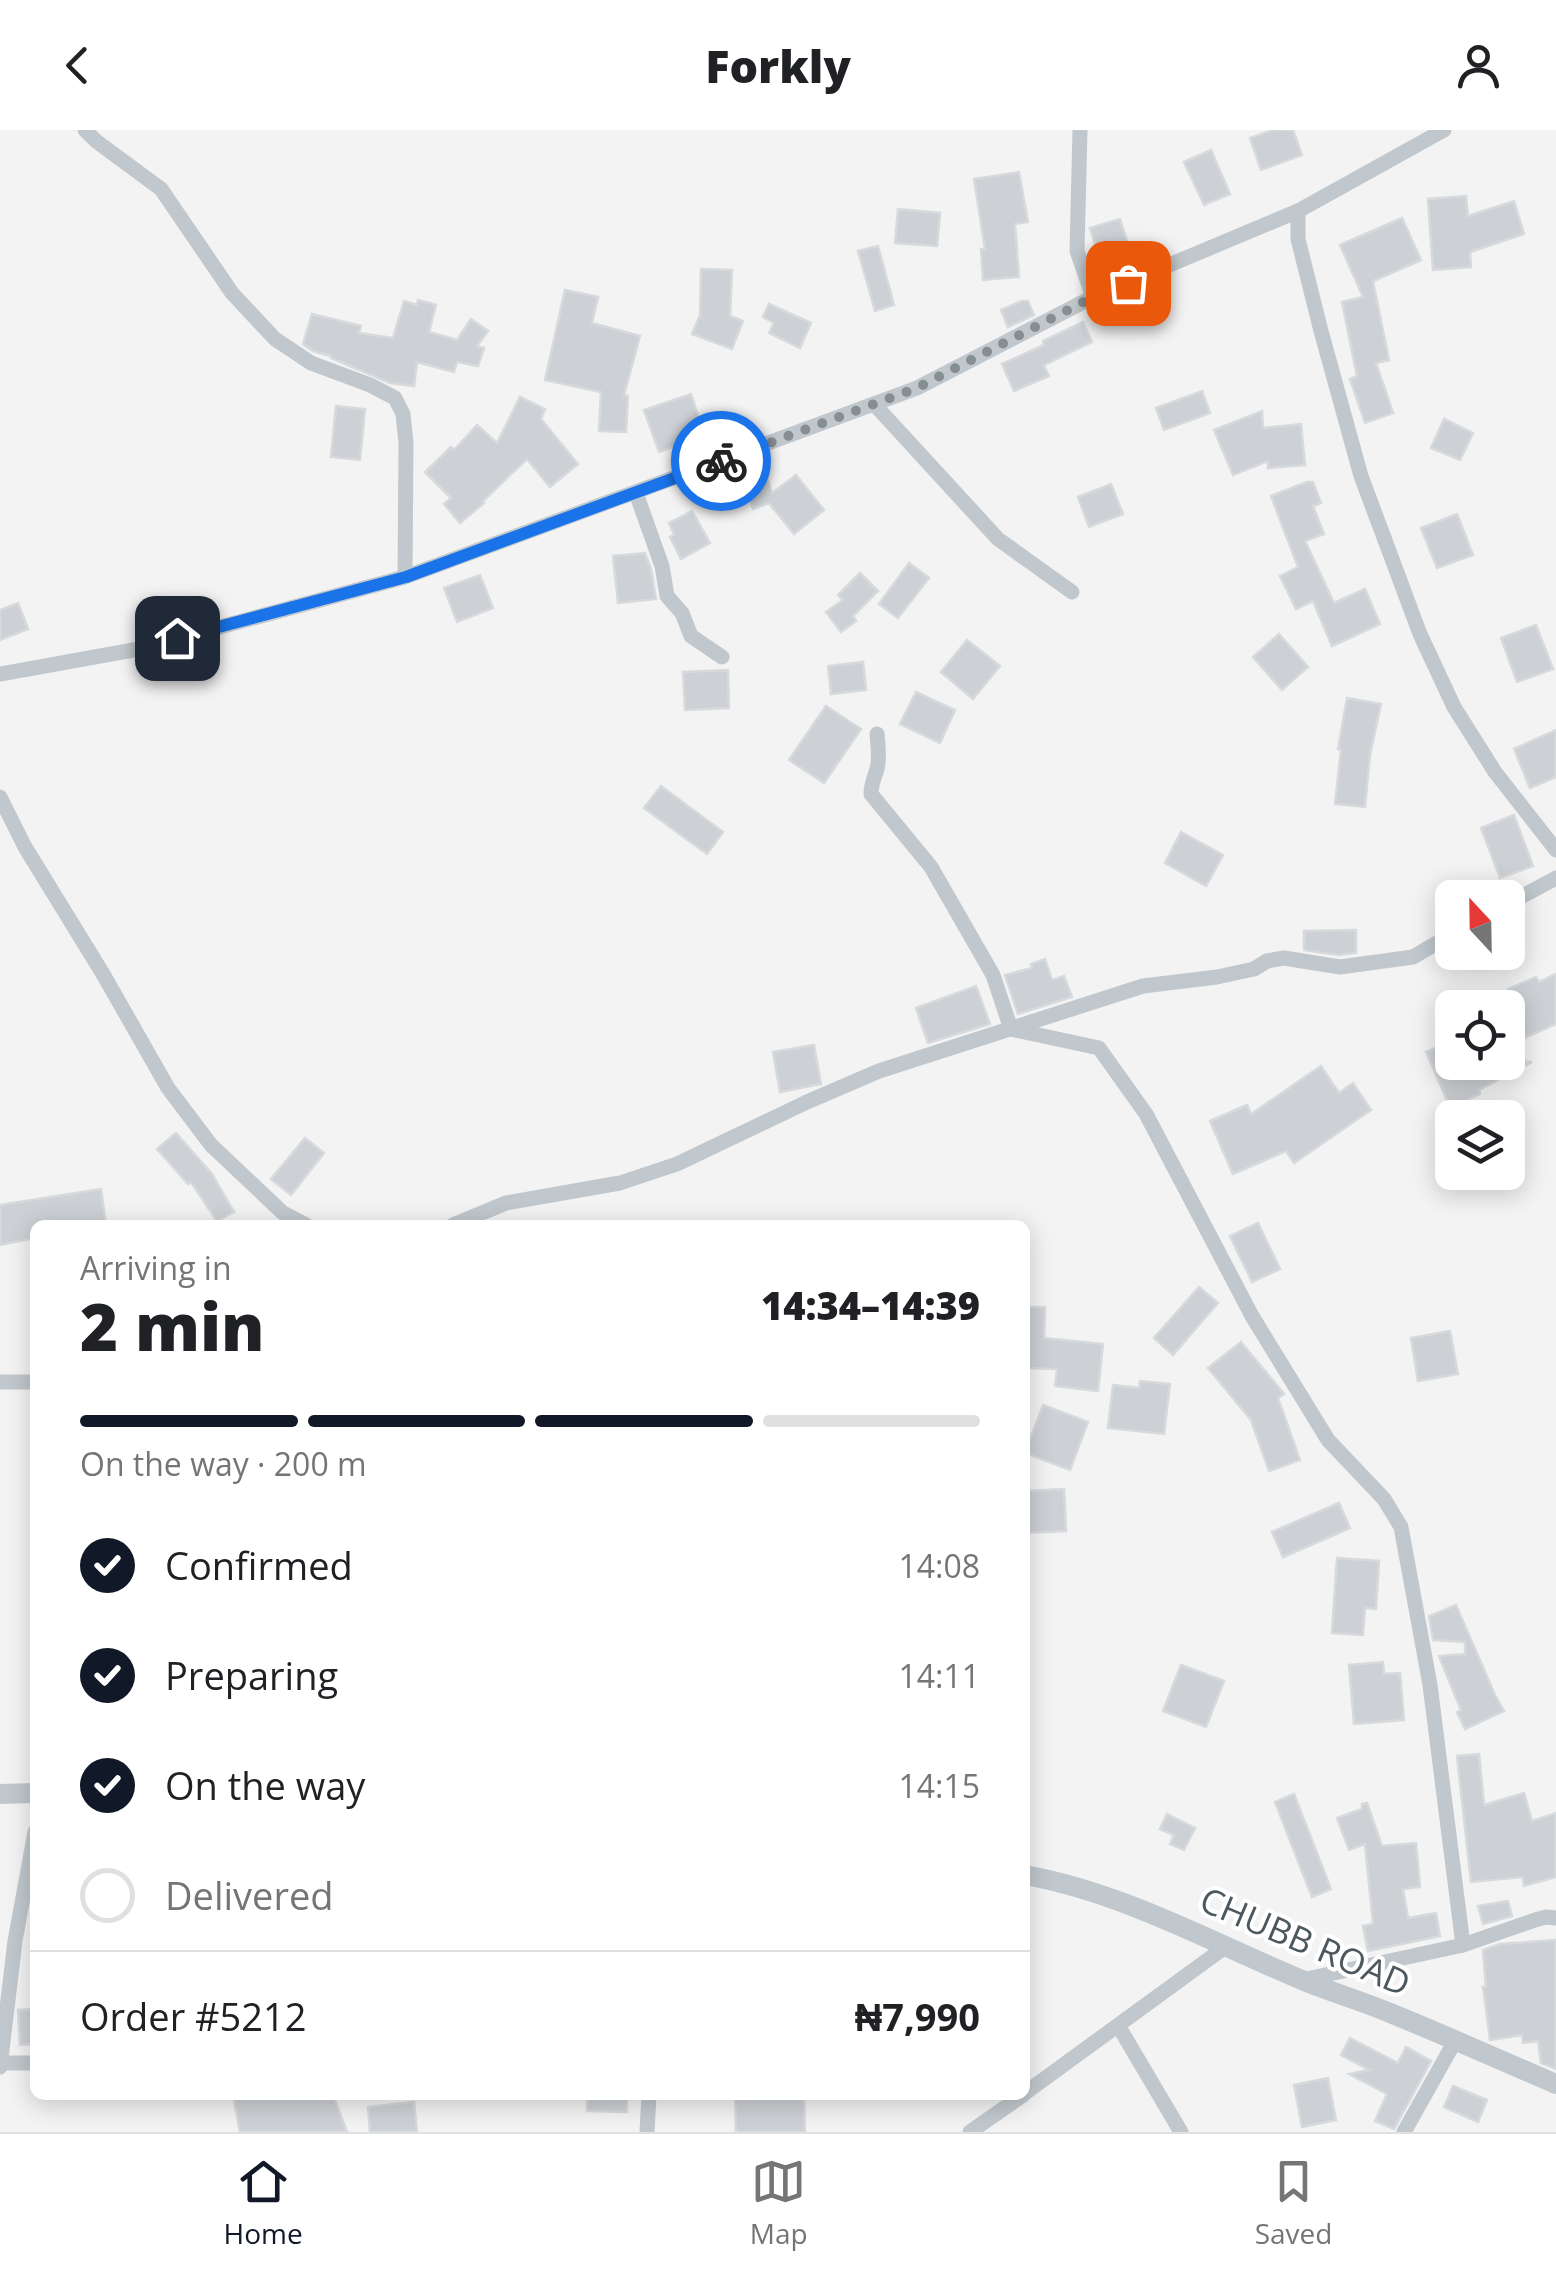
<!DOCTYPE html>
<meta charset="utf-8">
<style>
:root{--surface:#fff;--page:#f6f6f6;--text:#202124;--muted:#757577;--line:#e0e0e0;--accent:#111827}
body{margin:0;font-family:"Open Sans",sans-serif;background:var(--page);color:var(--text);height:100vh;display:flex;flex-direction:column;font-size:38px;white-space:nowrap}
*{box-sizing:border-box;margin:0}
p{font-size:32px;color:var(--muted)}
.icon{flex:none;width:55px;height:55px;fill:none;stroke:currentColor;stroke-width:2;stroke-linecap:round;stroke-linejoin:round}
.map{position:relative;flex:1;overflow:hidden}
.side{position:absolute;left:30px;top:1090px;width:1000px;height:880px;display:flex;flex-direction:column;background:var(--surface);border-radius:15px;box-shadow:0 5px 25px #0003}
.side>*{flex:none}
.needle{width:65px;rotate:338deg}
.buttons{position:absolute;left:1435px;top:750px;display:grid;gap:20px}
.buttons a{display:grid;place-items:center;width:90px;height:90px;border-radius:15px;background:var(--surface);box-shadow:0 5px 25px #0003;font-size:50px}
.pin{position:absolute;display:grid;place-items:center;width:85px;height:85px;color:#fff;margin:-42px;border-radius:20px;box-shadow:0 5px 15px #0006}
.courier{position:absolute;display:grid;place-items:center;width:100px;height:100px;margin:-50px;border:8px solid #1a73e8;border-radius:50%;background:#fff;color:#222;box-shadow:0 2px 12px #0007}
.headline em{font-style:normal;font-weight:800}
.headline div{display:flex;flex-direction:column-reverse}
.headline{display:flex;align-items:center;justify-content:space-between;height:170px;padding:0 50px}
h1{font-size:65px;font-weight:800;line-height:75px}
.bar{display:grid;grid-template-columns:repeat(4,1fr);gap:15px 10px;align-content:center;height:120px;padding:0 50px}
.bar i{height:12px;border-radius:8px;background:var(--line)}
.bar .on{background:var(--accent)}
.bar p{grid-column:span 4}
.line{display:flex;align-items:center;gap:25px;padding:0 50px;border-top:2px solid var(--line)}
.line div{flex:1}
ol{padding:0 50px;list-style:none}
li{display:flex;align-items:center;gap:30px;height:110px}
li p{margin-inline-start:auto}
li .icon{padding:10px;border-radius:50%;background:var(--accent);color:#fff;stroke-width:4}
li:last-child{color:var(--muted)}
li i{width:55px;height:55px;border:5px solid var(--line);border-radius:50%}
header{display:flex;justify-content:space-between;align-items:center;height:130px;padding:0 50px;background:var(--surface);font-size:45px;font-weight:800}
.dock{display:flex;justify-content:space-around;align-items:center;height:140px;border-top:2px solid var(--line);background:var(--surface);font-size:28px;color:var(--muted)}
.dock a{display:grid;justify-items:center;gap:5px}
.dock .on{color:var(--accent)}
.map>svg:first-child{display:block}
.building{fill:#cdd0d4;stroke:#d7dadd;stroke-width:2.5}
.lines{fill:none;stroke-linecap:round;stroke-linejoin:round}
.minor{stroke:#c0c8cd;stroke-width:15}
.tertiary{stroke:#c0c8cd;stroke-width:20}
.done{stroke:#878e92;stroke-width:10;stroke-dasharray:0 18}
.route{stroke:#1a73e8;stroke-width:12}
.labels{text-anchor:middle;stroke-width:8;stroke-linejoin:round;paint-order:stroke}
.street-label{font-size:35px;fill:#4c585e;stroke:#fff}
</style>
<header><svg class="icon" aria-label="back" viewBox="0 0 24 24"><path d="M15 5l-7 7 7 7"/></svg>Forkly<svg class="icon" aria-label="person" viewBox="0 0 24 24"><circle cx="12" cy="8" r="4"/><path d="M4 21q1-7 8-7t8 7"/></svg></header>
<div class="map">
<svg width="1556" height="2002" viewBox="0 0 1556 2002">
<rect width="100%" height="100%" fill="#f4f3f3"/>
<!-- building -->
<g class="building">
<path d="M 1273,0 L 1293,0 L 1302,25 L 1261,40 L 1250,8 Z"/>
<path d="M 1211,20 L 1230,64 L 1204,75 L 1184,32 Z"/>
<path d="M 1019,42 L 1028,92 L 1015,94 L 1019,147 L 983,150 L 981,119 L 985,119 L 974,49 Z"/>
<path d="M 1466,66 L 1468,86 L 1514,71 L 1524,104 L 1470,122 L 1471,137 L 1433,140 L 1428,69 Z"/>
<path d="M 898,79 L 940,83 L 937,116 L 895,113 Z"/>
<path d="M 1402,88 L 1421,130 L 1373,151 L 1389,230 L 1376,233 L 1393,283 L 1365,293 L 1350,249 L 1357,246 L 1342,172 L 1363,167 L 1340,115 Z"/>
<path d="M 1120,89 L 1133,130 L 1103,140 L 1090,98 Z"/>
<path d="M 878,116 L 894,175 L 875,181 L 858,121 Z"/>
<path d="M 701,139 L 732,140 L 730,186 L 743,191 L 732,219 L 692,204 L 700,185 Z"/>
<path d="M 565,160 L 598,167 L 592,193 L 640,206 L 624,265 L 628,266 L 626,302 L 599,301 L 601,262 L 545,250 Z"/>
<path d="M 418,170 L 436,175 L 429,202 L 457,210 L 471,189 L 488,201 L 477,216 L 484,218 L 478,236 L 457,232 L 454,242 L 417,232 L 414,256 L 390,253 L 331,228 L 331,226 L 313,221 L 303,214 L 312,184 L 361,196 L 359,203 L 393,208 L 404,171 L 417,175 Z"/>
<path d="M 1022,171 L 1028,171 L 1034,185 L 1008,197 L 1001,180 Z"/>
<path d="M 769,174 L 811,193 L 800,218 L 769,203 L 774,193 L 763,187 Z"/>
<path d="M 1083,192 L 1092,212 L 1044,235 L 1049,246 L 1014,261 L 1002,234 L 1044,215 L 1043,211 Z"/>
<path d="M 1202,261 L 1210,283 L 1164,300 L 1156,278 Z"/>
<path d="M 691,264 L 705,306 L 659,322 L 644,280 Z"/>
<path d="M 520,267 L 545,279 L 541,289 L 578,334 L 550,357 L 527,329 L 483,371 L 484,373 L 460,393 L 444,374 L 451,368 L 425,342 L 451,317 L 454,320 L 477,295 L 497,313 Z"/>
<path d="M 336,276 L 365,279 L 360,330 L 331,327 Z"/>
<path d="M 1262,281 L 1263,298 L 1301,294 L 1305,335 L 1268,338 L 1268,331 L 1233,345 L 1214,300 Z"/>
<path d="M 1444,289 L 1473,303 L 1460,330 L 1431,318 Z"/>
<path d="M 796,345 L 824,380 L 794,404 L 769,373 L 753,379 L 744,355 L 767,347 L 772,363 Z"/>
<path d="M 1307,352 L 1313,352 L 1321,373 L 1313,376 L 1324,404 L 1305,411 L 1334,473 L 1365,459 L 1380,494 L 1332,516 L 1313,471 L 1296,479 L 1280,446 L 1298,437 L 1271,366 Z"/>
<path d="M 1111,354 L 1123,384 L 1089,397 L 1078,367 Z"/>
<path d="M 692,381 L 710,413 L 681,429 L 670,407 L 674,404 L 669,393 Z"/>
<path d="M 1457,384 L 1473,425 L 1437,438 L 1421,398 Z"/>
<path d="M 645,423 L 651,439 L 656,469 L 618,473 L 613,426 Z"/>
<path d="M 909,433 L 929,448 L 898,488 L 879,474 Z"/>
<path d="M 860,443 L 878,461 L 853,486 L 856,491 L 841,502 L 826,482 L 843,470 L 838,465 Z"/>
<path d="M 480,445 L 493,478 L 457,492 L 444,458 Z"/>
<path d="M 18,473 L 28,499 L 0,510 L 0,480 Z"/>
<path d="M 1536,495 L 1553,539 L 1517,552 L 1501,508 Z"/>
<path d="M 1279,504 L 1308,537 L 1282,560 L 1253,527 Z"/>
<path d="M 967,510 L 1000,536 L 973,569 L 941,542 Z"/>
<path d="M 863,532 L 866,560 L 831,564 L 828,536 Z"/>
<path d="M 728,540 L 729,578 L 685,580 L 683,542 Z"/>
<path d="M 916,562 L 955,580 L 940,613 L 900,594 Z"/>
<path d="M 1347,568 L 1381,574 L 1370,625 L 1365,677 L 1335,674 L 1341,620 L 1338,619 Z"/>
<path d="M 826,576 L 861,599 L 824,653 L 789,630 Z"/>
<path d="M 1556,600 L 1556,647 L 1530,658 L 1514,619 Z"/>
<path d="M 661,656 L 723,702 L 707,724 L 644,678 Z"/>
<path d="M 1514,685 L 1533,736 L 1500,748 L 1481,698 Z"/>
<path d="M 1181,702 L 1223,725 L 1206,756 L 1165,733 Z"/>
<path d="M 1356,800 L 1356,823 L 1338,825 L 1304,820 L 1304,801 Z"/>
<path d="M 1045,829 L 1052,850 L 1064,846 L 1072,867 L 1018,884 L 1005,845 L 1032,838 L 1031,834 Z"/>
<path d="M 1556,844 L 1556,894 L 1515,912 L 1526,932 L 1532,932 L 1479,960 L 1480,964 L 1450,977 L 1426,922 L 1452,911 L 1452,932 L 1508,932 L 1508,859 L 1536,847 L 1539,852 Z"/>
<path d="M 976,856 L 990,894 L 928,913 L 916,878 Z"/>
<path d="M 814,915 L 821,954 L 780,962 L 773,922 Z"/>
<path d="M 1321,936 L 1339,963 L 1353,953 L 1371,980 L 1294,1033 L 1286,1021 L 1233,1044 L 1210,991 L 1247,975 L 1251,984 Z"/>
<path d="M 176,1003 L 212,1044 L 234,1082 L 217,1091 L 191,1052 L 188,1054 L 157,1019 Z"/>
<path d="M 305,1008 L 324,1023 L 291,1065 L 271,1049 Z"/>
<path d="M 101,1059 L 106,1095 L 35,1095 L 35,1108 L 0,1115 L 0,1075 Z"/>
<path d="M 1258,1093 L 1280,1139 L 1252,1152 L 1230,1106 Z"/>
<path d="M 1199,1157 L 1218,1173 L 1173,1225 L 1154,1208 Z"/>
<path d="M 1025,1177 L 1045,1177 L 1044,1208 L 1103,1214 L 1098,1261 L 1055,1256 L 1057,1239 L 1025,1238 Z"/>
<path d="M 1450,1201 L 1458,1244 L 1418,1251 L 1411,1208 Z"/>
<path d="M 1241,1212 L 1284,1264 L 1278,1268 L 1300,1330 L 1269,1341 L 1251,1290 L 1208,1238 Z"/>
<path d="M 1140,1251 L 1170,1254 L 1164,1304 L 1108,1298 L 1113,1255 L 1139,1258 Z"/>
<path d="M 1043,1275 L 1088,1292 L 1070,1340 L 1025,1323 Z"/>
<path d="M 1064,1359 L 1066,1401 L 1025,1403 L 1025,1361 Z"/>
<path d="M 1339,1373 L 1350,1398 L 1283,1427 L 1272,1402 Z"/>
<path d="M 1337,1428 L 1379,1431 L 1376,1479 L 1365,1478 L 1363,1505 L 1332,1503 Z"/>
<path d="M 1456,1475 L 1495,1565 L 1504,1581 L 1465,1599 L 1457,1582 L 1461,1580 L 1439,1526 L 1465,1524 L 1465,1512 L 1433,1510 L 1429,1486 Z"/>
<path d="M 1383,1532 L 1384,1544 L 1400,1543 L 1404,1590 L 1354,1594 L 1349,1535 Z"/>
<path d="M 1181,1535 L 1224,1551 L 1206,1597 L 1163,1581 Z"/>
<path d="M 1479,1624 L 1484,1675 L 1524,1663 L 1532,1691 L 1556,1683 L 1556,1747 L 1524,1756 L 1523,1747 L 1471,1752 L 1457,1626 Z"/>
<path d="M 1294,1664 L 1331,1759 L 1312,1767 L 1275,1672 Z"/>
<path d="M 1367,1673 L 1382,1716 L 1416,1713 L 1420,1757 L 1403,1759 L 1408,1788 L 1436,1783 L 1440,1806 L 1368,1821 L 1363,1796 L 1373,1794 L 1365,1714 L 1349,1720 L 1337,1688 L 1362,1679 L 1362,1674 Z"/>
<path d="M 1167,1684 L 1195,1698 L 1184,1720 L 1170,1714 L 1174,1705 L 1160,1699 Z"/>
<path d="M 1508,1771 L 1512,1786 L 1483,1794 L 1478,1776 Z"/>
<path d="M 1556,1810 L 1556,1939 L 1541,1933 L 1538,1911 L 1523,1913 L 1522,1905 L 1490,1910 L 1483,1857 L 1486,1857 L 1483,1820 L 1500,1814 Z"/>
<path d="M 35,1879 L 35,1914 L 20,1915 L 18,1880 Z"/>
<path d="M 1350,1908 L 1398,1933 L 1406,1917 L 1431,1931 L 1394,1999 L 1375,1991 L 1387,1964 L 1349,1944 L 1369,1940 L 1341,1925 Z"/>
<path d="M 1328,1948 L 1336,1990 L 1302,1997 L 1294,1955 Z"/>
<path d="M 1453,1956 L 1487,1970 L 1478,1992 L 1444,1977 Z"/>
<path d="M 233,1965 L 333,1965 L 347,2002 L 240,2002 Z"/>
<path d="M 587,1965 L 627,1965 L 627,1982 L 587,1981 Z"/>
<path d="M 735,1965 L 804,1965 L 805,2002 L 736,2002 Z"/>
<path d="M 414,1972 L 417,2002 L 370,2002 L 368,1977 Z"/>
</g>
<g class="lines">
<!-- minor -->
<g class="minor">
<path d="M 85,0 L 96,11 L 161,59 L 232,163 L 275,209 L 311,233 L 370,255 L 395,268 L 403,284 L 406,313 L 405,447"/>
<path d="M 1080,0 L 1077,121 L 1093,167"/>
<path d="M 1298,81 L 1298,109 L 1321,201 L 1361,346 L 1420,504 L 1454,577 L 1495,642 L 1556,720"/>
<path d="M 874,274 L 998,409 L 1072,462"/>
<path d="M 636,363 L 662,436 L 667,466 L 682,483 L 691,506 L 722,527"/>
<path d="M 0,544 L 139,519 L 405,447 L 917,258 L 1093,167 L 1298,81 L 1444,0"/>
<path d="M 877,604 C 878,616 880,627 877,639 C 874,649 871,654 871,664 L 931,737 L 993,845 L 1011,899"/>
<path d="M 0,667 L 25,717 L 103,844 L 168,958 L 211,1015 L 283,1083 L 306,1095"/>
<path d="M 1508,774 L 1556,748"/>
<path d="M 1011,899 L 1099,918 L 1146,984 L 1252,1186 L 1328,1310 L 1384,1369 L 1401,1397 L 1430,1555 L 1463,1815"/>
<path d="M 453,1095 L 506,1073 L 620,1053 L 677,1034 L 807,972 L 879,941 L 1143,856 L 1217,847 L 1254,839 L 1267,831 L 1284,828 L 1340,837 L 1413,827 L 1452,804"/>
<path d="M 0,1252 L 35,1252"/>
<path d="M 1302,1850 L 1463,1815 L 1535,1790 L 1546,1787 L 1556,1788"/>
<path d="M 1119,1897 L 1181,2002"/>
<path d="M 0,1933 L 35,1933"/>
<path d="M 0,1937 L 15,1811 L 35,1702"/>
<path d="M 1025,1963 L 1228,1815"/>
<path d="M 647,2002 L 649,1965"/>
<path d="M 970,2002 L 1023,1965"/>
<path d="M 1404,2002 L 1455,1911"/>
</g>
<!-- tertiary -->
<g class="tertiary">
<path d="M 0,1664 L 35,1663"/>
<path d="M 1025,1745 C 1124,1763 1211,1812 1302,1850 C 1333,1863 1365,1872 1395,1885 C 1449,1907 1502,1931 1556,1954"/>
</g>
</g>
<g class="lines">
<!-- done -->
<path class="done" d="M 721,331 L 917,258 L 1093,167 L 1128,153"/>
<!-- route -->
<path class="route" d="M 177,508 L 406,447 L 721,331"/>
</g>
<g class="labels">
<!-- street labels -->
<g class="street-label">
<text transform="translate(1305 1812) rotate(23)" y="12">CHUBB ROAD</text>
</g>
</g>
</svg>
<div class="buttons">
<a><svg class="needle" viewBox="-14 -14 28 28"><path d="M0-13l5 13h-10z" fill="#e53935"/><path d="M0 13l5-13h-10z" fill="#757577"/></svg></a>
<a><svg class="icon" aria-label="locate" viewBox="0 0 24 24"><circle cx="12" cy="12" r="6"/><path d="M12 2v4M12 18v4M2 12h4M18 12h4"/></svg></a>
<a><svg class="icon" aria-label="layers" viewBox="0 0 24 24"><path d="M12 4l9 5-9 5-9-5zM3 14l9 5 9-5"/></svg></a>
</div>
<div class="pin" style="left:1128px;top:153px;background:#ea580c"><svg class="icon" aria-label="bag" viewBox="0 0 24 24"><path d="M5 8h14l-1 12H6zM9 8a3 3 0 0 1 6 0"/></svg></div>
<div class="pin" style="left:177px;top:508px;background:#1f2937"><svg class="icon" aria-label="home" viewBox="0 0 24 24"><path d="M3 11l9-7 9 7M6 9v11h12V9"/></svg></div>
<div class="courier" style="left:721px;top:331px"><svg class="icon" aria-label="bike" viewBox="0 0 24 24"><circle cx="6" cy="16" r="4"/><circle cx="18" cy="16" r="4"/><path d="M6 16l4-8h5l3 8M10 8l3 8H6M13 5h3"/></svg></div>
<section class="side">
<div class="headline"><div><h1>2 min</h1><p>Arriving in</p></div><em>14:34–14:39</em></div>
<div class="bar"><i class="on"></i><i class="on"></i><i class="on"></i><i></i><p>On the way · 200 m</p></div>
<ol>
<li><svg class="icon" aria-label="check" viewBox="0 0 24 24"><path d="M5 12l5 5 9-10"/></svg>Confirmed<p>14:08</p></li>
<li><svg class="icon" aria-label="check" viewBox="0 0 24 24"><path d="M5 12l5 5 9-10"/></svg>Preparing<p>14:11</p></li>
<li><svg class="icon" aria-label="check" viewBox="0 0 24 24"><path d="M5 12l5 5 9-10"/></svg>On the way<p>14:15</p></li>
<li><i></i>Delivered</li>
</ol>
<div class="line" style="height:130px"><div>Order #5212</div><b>₦7,990</b></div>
</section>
</div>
<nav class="dock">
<a class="on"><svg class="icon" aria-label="home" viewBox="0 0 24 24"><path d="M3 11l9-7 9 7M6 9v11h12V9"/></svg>Home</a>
<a><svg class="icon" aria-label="map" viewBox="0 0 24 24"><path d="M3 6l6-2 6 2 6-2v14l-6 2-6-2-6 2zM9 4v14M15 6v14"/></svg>Map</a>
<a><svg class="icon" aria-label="saved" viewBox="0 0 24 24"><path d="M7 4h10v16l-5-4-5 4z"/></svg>Saved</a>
</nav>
